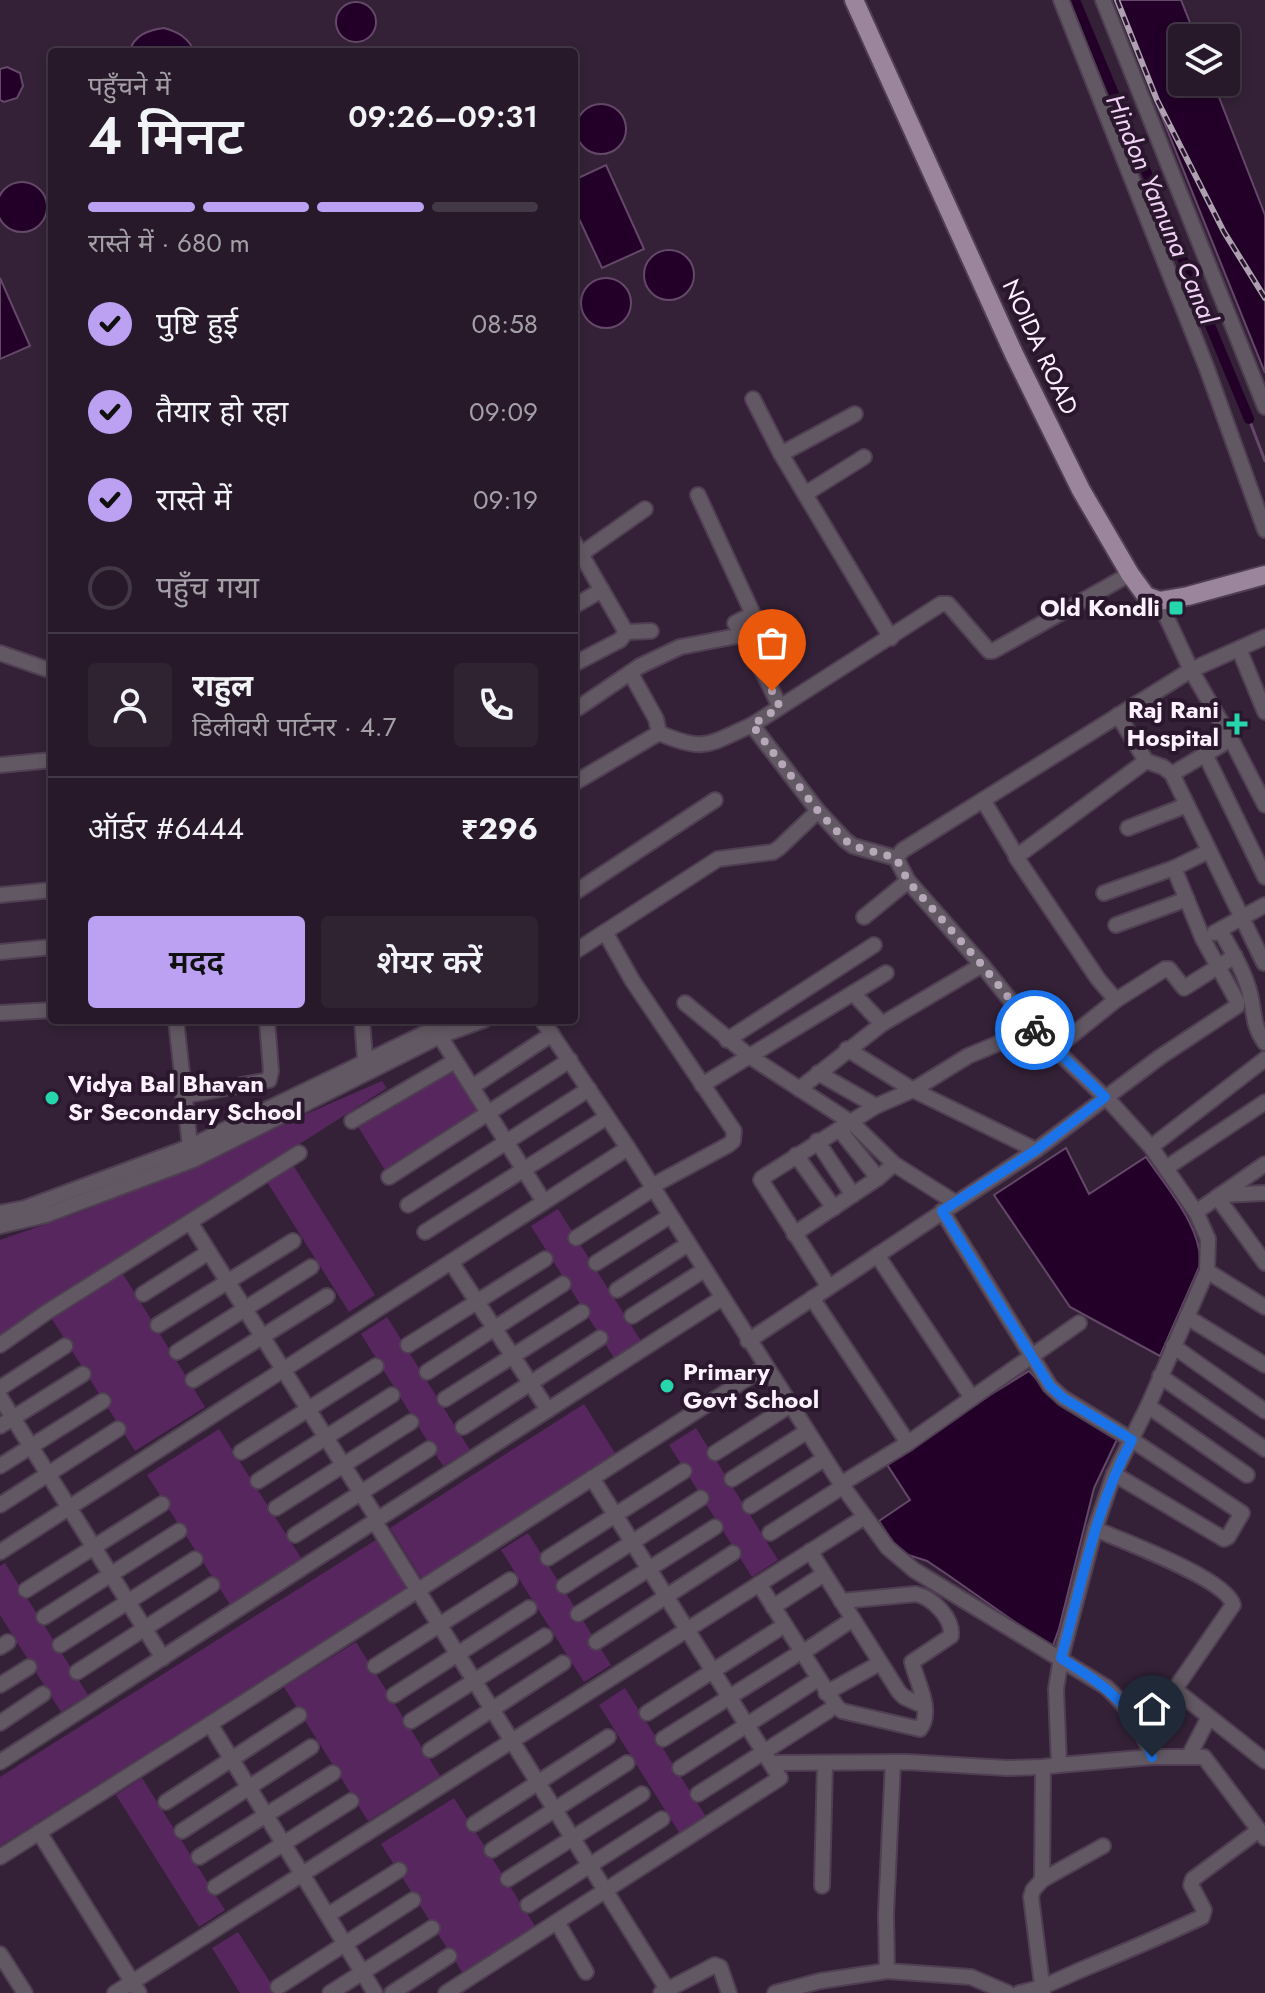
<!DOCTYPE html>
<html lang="hi">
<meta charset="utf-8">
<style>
:root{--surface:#271929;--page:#2f2231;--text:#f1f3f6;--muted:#a4a0a8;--line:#433846;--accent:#bca0f2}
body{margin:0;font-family:Jost,"Noto Sans Devanagari",sans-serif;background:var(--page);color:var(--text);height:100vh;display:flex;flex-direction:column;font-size:30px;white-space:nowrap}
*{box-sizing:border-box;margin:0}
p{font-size:26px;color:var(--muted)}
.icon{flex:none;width:44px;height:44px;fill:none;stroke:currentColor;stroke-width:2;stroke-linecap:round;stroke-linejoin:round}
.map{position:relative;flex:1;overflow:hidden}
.panel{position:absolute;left:48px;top:48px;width:530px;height:976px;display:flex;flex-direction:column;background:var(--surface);border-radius:8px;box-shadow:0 4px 12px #0003,0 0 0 2px var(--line)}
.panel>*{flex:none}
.fabs{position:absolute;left:1168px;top:24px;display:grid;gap:16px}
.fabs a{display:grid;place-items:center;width:72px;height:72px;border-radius:8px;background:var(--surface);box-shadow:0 4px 12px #0003,0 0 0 2px var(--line);font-size:40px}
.pin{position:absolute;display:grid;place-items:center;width:68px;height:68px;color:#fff;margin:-82px -34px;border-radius:50% 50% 50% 0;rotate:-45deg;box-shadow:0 0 8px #0007}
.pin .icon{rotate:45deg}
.courier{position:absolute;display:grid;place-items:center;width:80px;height:80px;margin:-40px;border:6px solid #1a73e8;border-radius:50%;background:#fff;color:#222;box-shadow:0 2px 10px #0007}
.headline em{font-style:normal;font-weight:600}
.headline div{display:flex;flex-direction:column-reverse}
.headline{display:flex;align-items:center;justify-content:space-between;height:136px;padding:0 40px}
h1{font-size:52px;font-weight:600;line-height:60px}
.bar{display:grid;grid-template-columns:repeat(4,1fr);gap:12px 8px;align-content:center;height:96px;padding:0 40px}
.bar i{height:10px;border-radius:6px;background:var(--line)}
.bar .on{background:var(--accent)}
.bar p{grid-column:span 4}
.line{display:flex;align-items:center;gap:20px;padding:0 40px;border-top:2px solid var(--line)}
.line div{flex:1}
.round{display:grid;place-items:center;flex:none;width:84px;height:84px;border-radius:8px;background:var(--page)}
ol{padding:0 40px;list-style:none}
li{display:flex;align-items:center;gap:24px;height:88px}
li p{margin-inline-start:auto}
li .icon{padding:8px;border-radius:50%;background:var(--accent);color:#111;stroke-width:4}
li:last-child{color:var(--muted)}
li i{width:44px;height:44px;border:4px solid var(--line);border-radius:50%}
.button{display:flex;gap:16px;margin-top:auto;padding:16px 40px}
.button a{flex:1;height:92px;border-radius:8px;background:var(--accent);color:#111;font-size:32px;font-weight:600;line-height:92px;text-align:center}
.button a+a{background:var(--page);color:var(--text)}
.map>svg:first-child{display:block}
.green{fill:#57265e}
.water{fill:#220028;stroke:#644868;stroke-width:2}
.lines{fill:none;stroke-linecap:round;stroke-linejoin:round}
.stream{stroke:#644868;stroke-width:3}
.canal{stroke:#220028;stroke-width:10}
.minor-casing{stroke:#503e53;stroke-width:18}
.major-casing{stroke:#503e53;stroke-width:22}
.minor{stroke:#625863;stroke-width:14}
.major{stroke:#9a859c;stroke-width:18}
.rail-casing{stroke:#ae9fb1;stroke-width:6}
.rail{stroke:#2a172d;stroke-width:3;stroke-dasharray:9;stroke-linecap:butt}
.done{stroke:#b7a8b9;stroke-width:8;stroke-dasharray:0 14.4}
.route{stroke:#1a73e8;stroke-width:10}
.poi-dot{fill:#27d5ad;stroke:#2a172d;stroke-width:3}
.labels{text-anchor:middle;stroke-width:8;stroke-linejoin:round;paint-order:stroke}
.street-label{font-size:24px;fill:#fdf0ff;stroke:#2a172d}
.poi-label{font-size:24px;font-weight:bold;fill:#fdf0ff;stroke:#2a172d;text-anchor:end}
.water-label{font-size:26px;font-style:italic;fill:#f1d3f6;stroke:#2a172d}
</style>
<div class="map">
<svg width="1265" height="1993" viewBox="0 0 1265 1993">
<rect width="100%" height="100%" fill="#342137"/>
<!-- green -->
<g class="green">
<path d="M 450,1066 L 478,1111 L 385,1170 L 357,1125 Z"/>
<path d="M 382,1081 L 387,1088 L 0,1336 L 0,1240 L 86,1210 Z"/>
<path d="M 293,1165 L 375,1295 L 349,1312 L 267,1182 Z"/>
<path d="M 558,1209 L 641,1341 L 614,1358 L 531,1226 Z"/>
<path d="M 123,1274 L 205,1407 L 135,1451 L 52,1319 Z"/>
<path d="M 387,1317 L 470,1450 L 443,1466 L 361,1334 Z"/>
<path d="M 584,1404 L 617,1456 L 423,1581 L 390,1528 Z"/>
<path d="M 696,1428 L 778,1560 L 752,1577 L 669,1445 Z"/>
<path d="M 219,1429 L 303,1561 L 231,1606 L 147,1475 Z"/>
<path d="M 528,1533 L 611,1665 L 584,1682 L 501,1550 Z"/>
<path d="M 379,1538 L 410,1588 L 0,1846 L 0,1777 Z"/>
<path d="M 5,1563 L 88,1695 L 61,1712 L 0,1615 L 0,1566 Z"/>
<path d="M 356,1642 L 440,1776 L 368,1821 L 284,1687 Z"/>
<path d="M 625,1688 L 708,1820 L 682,1837 L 599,1705 Z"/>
<path d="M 142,1778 L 225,1910 L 199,1927 L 116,1795 Z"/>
<path d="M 454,1798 L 537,1929 L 464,1975 L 381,1844 Z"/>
<path d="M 238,1932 L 277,1993 L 240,1993 L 212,1948 Z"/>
</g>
<!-- water -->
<g class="water">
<path d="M 1115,0 L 1181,0 L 1196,38 L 1182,38 L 1182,82 L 1213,82 L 1265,215 L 1265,373 Z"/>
<circle cx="356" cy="22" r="20"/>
<path d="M 164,28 C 179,32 188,38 195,52 L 129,52 C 134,35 148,30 164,28 Z"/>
<path d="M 7,67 L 20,73 L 23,86 L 17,98 L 4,102 L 0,100 L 0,69 Z"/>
<circle cx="601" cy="129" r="25"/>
<path d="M 606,165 L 644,249 L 602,268 L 574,208 L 574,180 Z"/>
<circle cx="22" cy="207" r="25"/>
<circle cx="669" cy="275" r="25"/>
<circle cx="606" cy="303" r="25"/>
<path d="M 0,278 L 30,346 L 0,359 Z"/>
<path d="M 1066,1148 L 1089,1194 L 1146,1157 C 1166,1187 1203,1228 1200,1265 L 1160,1356 L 1070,1307 L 994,1195 Z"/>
<path d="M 1029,1371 L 1055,1399 L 1120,1433 L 1094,1488 L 1059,1629 L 1052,1648 L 948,1575 L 927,1561 L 899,1552 L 879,1521 L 910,1500 L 884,1460 Z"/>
</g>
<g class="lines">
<!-- stream -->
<path class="stream" d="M 1249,419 L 1265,461"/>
<!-- canal -->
<path class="canal" d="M 1075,0 L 1249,419"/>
<!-- minor casing -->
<g class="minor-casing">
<g id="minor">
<path d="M 1061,0 L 1206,366 L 1265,530"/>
<path d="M 1103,0 L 1265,407"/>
<path d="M 753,399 L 781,454 L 891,638"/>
<path d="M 781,454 L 855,414"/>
<path d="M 805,494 L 864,457"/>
<path d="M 698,495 L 753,614 L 735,623 L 742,635"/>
<path d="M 574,542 L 626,632 L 620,640 L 574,664"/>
<path d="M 581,554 L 645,509"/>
<path d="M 574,606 L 602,590"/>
<path d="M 626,632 L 651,631"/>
<path d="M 1265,637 L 1191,670 L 1231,739 L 1265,805"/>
<path d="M 1239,649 L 1265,712"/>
<path d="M 0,653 L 52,671"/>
<path d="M 578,708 L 640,666 L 680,647 L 742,635 L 750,646 L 780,707"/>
<path d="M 752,725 L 941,604 L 948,604 L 989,651 L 993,651 L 1130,574"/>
<path d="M 659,733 C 706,753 708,744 752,725 L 818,811 L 845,840 L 853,846 L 896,858"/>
<path d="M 1205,754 L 1265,877"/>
<path d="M 1146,761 L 1163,767 L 1172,774 L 1264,963"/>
<path d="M 0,765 L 52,760"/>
<path d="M 1172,774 L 1231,739"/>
<path d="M 574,783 L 659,733 L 656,719 L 631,674"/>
<path d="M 983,800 L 1016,855"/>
<path d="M 1128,828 L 1187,805"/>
<path d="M 574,893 L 715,800"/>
<path d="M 1104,893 L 1174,868 L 1209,851"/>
<path d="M 0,895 L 52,890"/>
<path d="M 864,917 L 908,881"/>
<path d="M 1116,925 L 1187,899"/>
<path d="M 1220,930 C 1231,950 1245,972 1250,994 C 1255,1014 1252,1024 1265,1043"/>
<path d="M 605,932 L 632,980 L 734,1131 L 733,1141 L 728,1145 L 652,1186"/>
<path d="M 1214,933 L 1265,905"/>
<path d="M 0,952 L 52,947"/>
<path d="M 574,952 L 718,859 L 773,852 L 779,848 L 818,811"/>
<path d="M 853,993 L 882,1024"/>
<path d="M 1116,1000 L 1165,969 L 1169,969 L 1184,988 L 1235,956"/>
<path d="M 685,1003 L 749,1056 L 852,1123 L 894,1164 L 956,1203"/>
<path d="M 0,1013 L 52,1010"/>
<path d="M 176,1020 L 191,1155"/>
<path d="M 362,1020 L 366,1070"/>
<path d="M 542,1020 L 628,1148 L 841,1484 L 888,1548 L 914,1570 L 1106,1687 C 1128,1707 1143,1729 1152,1757"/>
<path d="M 436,1030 L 544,1202"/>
<path d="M 727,1040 L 874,945"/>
<path d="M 847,1049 L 913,1090 L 1036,1150"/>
<path d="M 1055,1049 L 1116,1000 L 1098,979 L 1016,857 L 1146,761 L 1118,715"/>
<path d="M 818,1073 L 876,1106"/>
<path d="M 702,1085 L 886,973"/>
<path d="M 472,1087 L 552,1034"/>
<path d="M 799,1089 L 882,1024 L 982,965"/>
<path d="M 183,1096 L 269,1080 L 271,1071 L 267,1020"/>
<path d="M 352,1121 L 455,1061"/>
<path d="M 839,1129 L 878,1178"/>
<path d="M 817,1141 L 853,1195"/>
<path d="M 1151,1147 L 1265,1059"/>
<path d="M 796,1155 L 834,1208"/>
<path d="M 1166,1168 L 1265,1102"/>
<path d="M 389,1177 L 570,1060"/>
<path d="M 1220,1195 L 1265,1193"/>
<path d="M 1217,1197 L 1265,1263"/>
<path d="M 408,1205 L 589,1089"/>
<path d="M 942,1211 L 1050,1386 L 1063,1398 L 1132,1440 L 1242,1513 L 1228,1537 L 1224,1539 L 1114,1474"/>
<path d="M 1196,1212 L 1265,1164"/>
<path d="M 0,1213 L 25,1208 L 189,1147 L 452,1020"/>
<path d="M 190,1222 L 378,1520"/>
<path d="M 0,1226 L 46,1215 L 193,1160 L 440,1036 L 484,1020"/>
<path d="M 425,1232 L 607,1117"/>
<path d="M 794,1234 L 878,1178 L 894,1164"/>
<path d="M 576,1238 L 653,1189"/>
<path d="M 877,1255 L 972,1398"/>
<path d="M 451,1262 L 548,1410"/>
<path d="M 596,1263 L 670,1216"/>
<path d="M 1207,1271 L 1265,1307"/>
<path d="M 829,1287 L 761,1180 L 762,1178 L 876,1106 L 913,1090 L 968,1056 L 1016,1036 L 1031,1026"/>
<path d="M 617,1290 L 688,1244"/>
<path d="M 143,1294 L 209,1252"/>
<path d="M 812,1298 L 908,1443"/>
<path d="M 632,1316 L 704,1270"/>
<path d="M 1187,1317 L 1265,1365"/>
<path d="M 158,1325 L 293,1241"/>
<path d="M 748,1341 L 1036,1150 L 1160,1057 L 1237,1006 L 1237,1001 L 1203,939 L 1174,868"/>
<path d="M 0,1345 L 47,1312 L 299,1153"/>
<path d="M 408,1345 L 545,1259"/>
<path d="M 1173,1346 L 1265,1411"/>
<path d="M 177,1352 L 311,1267"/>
<path d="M 427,1372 L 563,1284"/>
<path d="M 1160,1376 L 1265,1449"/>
<path d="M 193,1380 L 327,1296"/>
<path d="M 0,1388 L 65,1346"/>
<path d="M 0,1397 L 163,1658"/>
<path d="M 445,1399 L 582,1312"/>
<path d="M 1148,1406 L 1247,1475"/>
<path d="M 0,1426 L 83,1374"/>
<path d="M 463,1427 L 600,1338"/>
<path d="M 241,1452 L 376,1366"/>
<path d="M 715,1453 L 789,1406"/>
<path d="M 0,1466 L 103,1401"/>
<path d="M 732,1479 L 806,1432"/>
<path d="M 258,1481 L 392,1395"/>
<path d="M 841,1484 L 908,1443 L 1079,1323"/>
<path d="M 0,1505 L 118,1429"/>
<path d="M 750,1506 L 824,1459"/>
<path d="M 276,1508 L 411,1422"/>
<path d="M 375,1522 L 667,1989"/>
<path d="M 1095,1529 C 1123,1541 1227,1579 1233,1605 L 1177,1686 L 1178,1692 L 1265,1761"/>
<path d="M 770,1533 L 842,1487"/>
<path d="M 295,1535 L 429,1449"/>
<path d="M 810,1551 L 899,1692 L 904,1697 L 924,1706"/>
<path d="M 0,1552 L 628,1148"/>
<path d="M 548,1558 L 684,1471"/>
<path d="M 759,1584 L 837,1707 L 842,1711 L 920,1729 C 934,1710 916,1681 912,1662 L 951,1636 C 953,1618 933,1598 916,1594 L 841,1601"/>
<path d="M 564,1586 L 701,1498"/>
<path d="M 26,1590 L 162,1504"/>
<path d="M 773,1607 L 824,1574"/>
<path d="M 578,1614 L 715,1527"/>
<path d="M 44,1617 L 179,1531"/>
<path d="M 596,1642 L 733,1553"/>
<path d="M 60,1645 L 195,1559"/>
<path d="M 0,1647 L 8,1642"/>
<path d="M 802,1653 L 853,1619"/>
<path d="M 375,1666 L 510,1580"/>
<path d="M 77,1672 L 212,1585"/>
<path d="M 0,1685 L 29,1667"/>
<path d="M 826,1693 L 880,1663"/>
<path d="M 394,1695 L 529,1608"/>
<path d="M 647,1713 L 777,1630"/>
<path d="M 411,1721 L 545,1636"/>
<path d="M 0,1723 L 43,1694"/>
<path d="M 210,1724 L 375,1993"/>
<path d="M 663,1739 L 793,1657"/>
<path d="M 430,1750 L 563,1663"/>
<path d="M 1189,1756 L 1209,1717"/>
<path d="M 0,1762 L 722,1298"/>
<path d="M 771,1763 L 907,1762 L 1007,1768 L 1043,1767"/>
<path d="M 1059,1765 L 1152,1757 L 1204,1757 L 1265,1838"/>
<path d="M 680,1768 L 812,1683"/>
<path d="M 698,1794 L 828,1711"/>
<path d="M 166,1802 L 299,1715"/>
<path d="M 474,1824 L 608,1737"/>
<path d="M 182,1831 L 311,1747"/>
<path d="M 39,1832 L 139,1993"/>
<path d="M 492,1850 L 627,1763"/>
<path d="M 0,1857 L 210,1724 L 765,1367"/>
<path d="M 199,1857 L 333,1773"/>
<path d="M 508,1879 L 642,1794"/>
<path d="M 1042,1880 L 1103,1846"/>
<path d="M 822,1886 L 825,1763"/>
<path d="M 215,1887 L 351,1801"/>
<path d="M 528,1905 L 662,1819"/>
<path d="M 328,1915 L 399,1870"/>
<path d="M 557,1922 L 586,1972"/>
<path d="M 0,1954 L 25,1993"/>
<path d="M 887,1971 L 971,1977 L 1008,1993"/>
<path d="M 278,1987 L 413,1900"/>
<path d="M 115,1993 L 863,1518"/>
<path d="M 330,1993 L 432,1928"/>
<path d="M 392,1993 L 449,1956"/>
<path d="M 446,1993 L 780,1778 L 592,1478"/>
<path d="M 661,1993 L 715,1965 L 720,1967 L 729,1993"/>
<path d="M 775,1993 L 820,1981 L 887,1971 L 886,1914 L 893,1762"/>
<path d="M 1019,1993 C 1045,1988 1059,1979 1083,1969 C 1124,1952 1162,1936 1202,1917 L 1204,1910 L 1191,1885 L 1193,1879 L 1259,1830"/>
<path d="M 1043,1993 L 1031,1897 L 1033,1890 L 1042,1880 L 1043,1767 L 1059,1765 L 1056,1689 L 1061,1658 L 1095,1529 L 1114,1474 L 1148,1406 L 1207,1271 L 1208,1239 L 1196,1212 L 1151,1147 L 1113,1105 L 1031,1026 L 982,965 L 908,881 L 896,858 L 903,850 L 1191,670 L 1159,601"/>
</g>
</g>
<!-- major casing -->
<g class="major-casing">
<path id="major" d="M 854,0 L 1014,354 L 1081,490 L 1130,574 L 1146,596 L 1159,601 L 1188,596 L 1265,575"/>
</g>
<!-- minor -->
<use href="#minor" class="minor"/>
<!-- major -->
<use href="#major" class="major"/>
<!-- rail casing -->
<g class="rail-casing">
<path id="rail" d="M 1117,0 L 1157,100 L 1224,232 L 1265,298"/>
</g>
<!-- rail -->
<use href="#rail" class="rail"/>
</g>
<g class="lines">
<!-- done -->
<path class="done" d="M 772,691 L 780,707 L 752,725 L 818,811 L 845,840 L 853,846 L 896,858 L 908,881 L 982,965 L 1035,1030"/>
<!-- route -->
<path class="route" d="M 1035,1030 L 1105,1097 L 1036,1150 L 942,1211 L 1050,1386 L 1063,1398 L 1132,1440 C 1095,1507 1082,1584 1061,1658 C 1105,1686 1135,1705 1152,1757"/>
</g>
<!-- markers -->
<g class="poi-dot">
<rect x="1168" y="600" width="16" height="16" rx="4"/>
<path d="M1233 712h8v8h8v8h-8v8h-8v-8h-8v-8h8z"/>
<circle cx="52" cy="1098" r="8"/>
<circle cx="667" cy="1386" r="8"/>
</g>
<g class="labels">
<!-- street labels -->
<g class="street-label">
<text transform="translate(1040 347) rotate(65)" y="8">NOIDA ROAD</text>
</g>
<!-- poi labels -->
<g class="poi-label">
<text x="1160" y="616">Old Kondli</text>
<text x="1219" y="718">Raj Rani<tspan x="1219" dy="28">Hospital</tspan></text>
<text x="68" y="1092" text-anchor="start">Vidya Bal Bhavan<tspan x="68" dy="28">Sr Secondary School</tspan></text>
<text x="683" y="1380" text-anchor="start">Primary<tspan x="683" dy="28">Govt School</tspan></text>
</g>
<!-- water labels -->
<g class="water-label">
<text transform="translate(1162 209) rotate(67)" y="9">Hindon Yamuna Canal</text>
</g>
</g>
</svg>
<div class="fabs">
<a><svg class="icon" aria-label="layers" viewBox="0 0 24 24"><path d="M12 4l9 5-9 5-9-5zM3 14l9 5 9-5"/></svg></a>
</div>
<div class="pin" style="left:772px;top:691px;background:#ea580c"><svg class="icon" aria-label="bag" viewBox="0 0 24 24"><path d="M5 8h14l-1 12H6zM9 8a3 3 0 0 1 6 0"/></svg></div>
<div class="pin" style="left:1152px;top:1757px;background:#1f2937"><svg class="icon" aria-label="home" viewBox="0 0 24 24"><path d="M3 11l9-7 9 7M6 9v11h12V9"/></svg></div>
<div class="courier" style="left:1035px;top:1030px"><svg class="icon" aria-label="bike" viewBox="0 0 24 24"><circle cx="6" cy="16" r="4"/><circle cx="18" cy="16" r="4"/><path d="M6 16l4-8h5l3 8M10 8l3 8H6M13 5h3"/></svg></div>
<section class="panel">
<div class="headline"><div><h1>4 मिनट</h1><p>पहुँचने में</p></div><em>09:26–09:31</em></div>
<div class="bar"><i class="on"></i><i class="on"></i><i class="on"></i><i></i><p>रास्ते में · 680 m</p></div>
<ol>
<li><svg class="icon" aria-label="check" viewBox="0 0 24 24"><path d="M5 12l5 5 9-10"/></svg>पुष्टि हुई<p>08:58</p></li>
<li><svg class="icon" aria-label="check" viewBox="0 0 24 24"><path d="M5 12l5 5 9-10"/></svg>तैयार हो रहा<p>09:09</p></li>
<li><svg class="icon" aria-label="check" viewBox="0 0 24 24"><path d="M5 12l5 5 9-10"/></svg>रास्ते में<p>09:19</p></li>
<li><i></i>पहुँच गया</li>
</ol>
<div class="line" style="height:144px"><a class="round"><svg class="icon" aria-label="person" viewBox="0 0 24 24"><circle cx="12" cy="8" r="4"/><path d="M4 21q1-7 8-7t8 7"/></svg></a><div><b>राहुल</b><p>डिलीवरी पार्टनर · 4.7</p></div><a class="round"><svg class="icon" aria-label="phone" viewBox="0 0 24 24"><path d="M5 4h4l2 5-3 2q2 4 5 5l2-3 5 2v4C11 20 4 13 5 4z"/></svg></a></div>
<div class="line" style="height:104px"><div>ऑर्डर #6444</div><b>₹296</b></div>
<div class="button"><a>मदद</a><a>शेयर करें</a></div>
</section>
</div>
